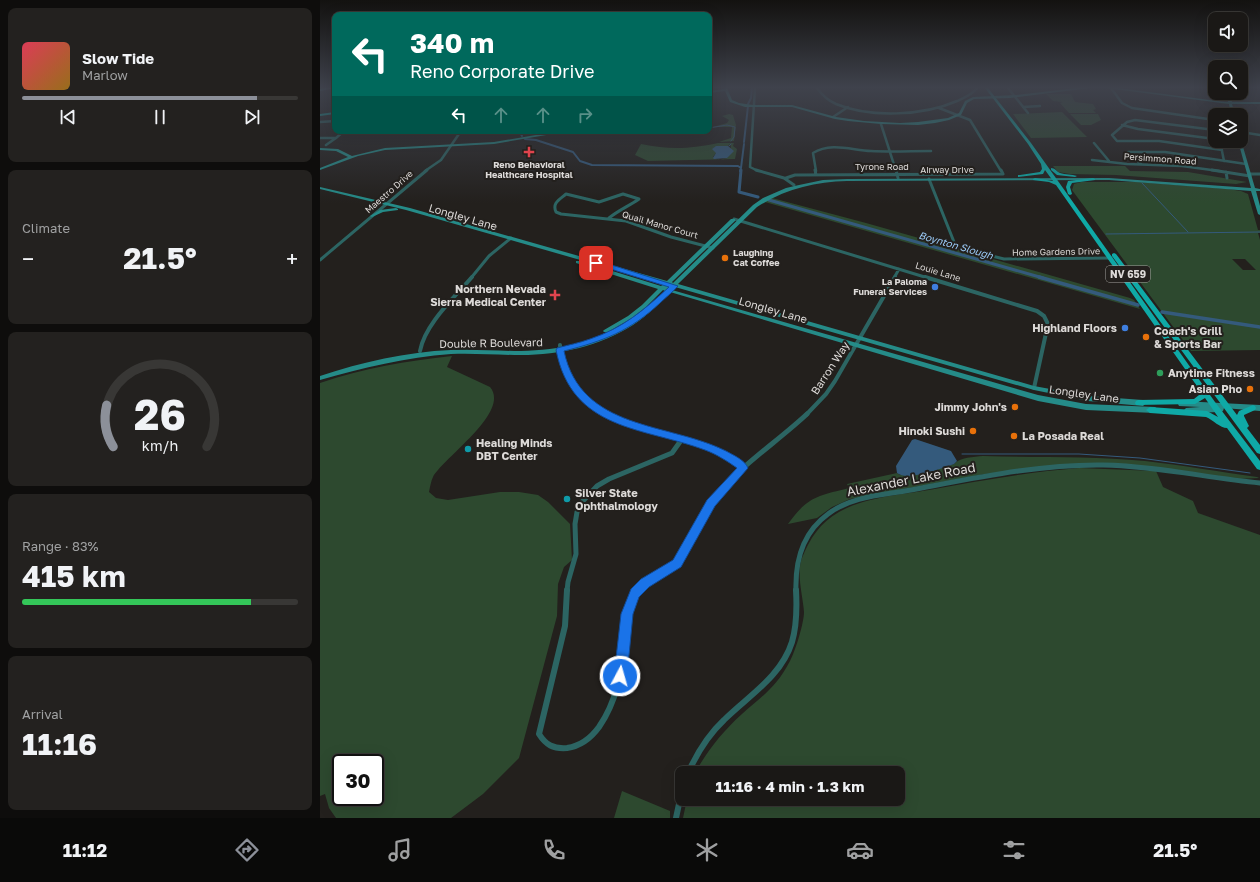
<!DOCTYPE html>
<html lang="en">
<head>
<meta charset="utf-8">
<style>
	:root { --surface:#1a1816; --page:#23211f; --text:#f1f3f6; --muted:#9fa0a1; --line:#383735; --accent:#8c9099 }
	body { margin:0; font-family:"Golos Text",sans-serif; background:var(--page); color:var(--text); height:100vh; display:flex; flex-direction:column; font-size:15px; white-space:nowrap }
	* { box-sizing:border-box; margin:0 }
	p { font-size:13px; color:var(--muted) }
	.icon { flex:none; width:22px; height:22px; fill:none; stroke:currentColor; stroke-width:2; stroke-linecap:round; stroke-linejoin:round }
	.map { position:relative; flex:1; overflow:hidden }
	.sheet { display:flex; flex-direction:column; gap:8px; padding:8px; background:#0e0d0c; width:320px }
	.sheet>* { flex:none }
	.guide { position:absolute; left:12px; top:12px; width:380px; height:122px; border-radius:8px; box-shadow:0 4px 16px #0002,0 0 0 1px var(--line); background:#00695c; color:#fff; overflow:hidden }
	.fabs { position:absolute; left:888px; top:12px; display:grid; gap:8px }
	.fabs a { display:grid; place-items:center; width:40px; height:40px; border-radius:8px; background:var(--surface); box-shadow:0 4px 16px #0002,0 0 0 1px var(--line); font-size:20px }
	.speed { position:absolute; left:12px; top:754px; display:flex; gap:8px; font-size:20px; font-weight:700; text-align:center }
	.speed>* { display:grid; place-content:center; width:52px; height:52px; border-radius:50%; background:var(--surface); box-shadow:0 4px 16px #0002,0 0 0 1px var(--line); line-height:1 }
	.speed .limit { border:2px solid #111; border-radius:6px; background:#fff; color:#111 }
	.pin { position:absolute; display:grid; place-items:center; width:34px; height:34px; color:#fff; margin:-17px; border-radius:8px; box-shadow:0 2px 6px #0006 }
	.me { position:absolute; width:44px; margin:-22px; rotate:6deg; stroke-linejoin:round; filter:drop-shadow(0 0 3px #0008) }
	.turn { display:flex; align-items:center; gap:14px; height:84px; padding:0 12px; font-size:18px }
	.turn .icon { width:52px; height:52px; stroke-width:2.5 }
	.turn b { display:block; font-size:28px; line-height:34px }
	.lanes { display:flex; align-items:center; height:38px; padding:0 12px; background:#0003; justify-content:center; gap:20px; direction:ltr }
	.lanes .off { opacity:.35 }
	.big { font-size:30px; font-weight:700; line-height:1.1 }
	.sheet .card { flex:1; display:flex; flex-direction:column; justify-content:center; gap:6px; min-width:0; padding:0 14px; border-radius:8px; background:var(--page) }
	.sheet .dial { align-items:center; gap:0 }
	.dial svg { height:104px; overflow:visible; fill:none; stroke:var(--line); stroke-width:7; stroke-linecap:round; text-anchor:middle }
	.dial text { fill:var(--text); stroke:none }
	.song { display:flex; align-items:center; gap:12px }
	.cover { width:48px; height:48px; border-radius:6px; background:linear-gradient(135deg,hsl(350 70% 55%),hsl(40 70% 35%)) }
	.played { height:4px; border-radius:2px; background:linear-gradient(90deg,var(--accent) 85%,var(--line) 85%) }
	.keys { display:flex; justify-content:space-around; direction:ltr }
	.heat { display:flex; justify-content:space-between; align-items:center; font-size:22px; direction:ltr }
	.charge { height:6px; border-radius:3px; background:linear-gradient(90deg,#34c759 83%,var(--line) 0) }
	.trip { position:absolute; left:355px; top:766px; width:230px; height:40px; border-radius:8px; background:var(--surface); box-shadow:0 4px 16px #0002,0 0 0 1px var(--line); font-weight:700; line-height:40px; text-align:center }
	.dock { display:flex; height:64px; justify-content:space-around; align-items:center; background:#0a0a09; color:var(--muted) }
	.dock .icon { width:28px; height:28px }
	.dock .on { color:var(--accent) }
	.dock b { font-size:18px; color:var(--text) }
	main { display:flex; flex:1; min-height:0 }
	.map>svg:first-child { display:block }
</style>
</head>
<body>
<main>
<section class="sheet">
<div class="card">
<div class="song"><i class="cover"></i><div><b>Slow Tide</b><p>Marlow</p></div></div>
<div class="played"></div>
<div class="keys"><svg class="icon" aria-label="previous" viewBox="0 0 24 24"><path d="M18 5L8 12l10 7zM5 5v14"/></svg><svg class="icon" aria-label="pause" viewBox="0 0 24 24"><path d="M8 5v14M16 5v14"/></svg><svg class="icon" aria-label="next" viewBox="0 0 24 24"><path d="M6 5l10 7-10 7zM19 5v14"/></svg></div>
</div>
<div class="card"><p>Climate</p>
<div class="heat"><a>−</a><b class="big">21.5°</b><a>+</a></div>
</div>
<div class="card dial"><svg viewBox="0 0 100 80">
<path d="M14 69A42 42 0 1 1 86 69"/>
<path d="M14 69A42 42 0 0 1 9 37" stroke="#8c9099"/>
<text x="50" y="56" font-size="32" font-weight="700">26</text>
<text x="50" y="72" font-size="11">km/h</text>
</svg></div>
<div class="card"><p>Range · 83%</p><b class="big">415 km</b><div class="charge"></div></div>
<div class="card"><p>Arrival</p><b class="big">11:16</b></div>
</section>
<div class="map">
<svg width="940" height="818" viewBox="0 0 940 818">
	<rect width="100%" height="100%" fill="#23201d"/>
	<!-- green -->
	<path fill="#2d492f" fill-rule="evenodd" d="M726,94H732L739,102L732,94H751L755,102L773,104L776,109L773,110L776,113H749L740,103L743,102L733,101Z
		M742,112L767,137L711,138L693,114Z
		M409,114L413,115L416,125L414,141L399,142L411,138L412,127H393L407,123L409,120L402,116Z
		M750,114H778L781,120L771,125H761Z
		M398,143H414L413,146L417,149L415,159L328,161L315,155L321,144C350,150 369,149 398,143ZM410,144L411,147L407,158L398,160L393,157L396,153V146H408Z
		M733,166H805L810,171L868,172L927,182L916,184L796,175L750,174L738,172Z
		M761,182H817L908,189L921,191L928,194L938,230H940V233H938L940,240V350L871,351L752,190L754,184ZM912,259H925L936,270H923Z
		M452,198L546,223L810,298L814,300L820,309L445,202Z
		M132,356L127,367L170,387C191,412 124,457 113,477C111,481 110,487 109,492L116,498L128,500L180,492H199L218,495L228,502L250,524L252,560L244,567L238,584L237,616L199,758L163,794L131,818H16L9,808L5,794L0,796V383C43,368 87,361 132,356ZM21,763H55V797H21Z
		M663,456C717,458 771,456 825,461C862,465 900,472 937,477L939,478L917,479L804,464L665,474L530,499L512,507L497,518L468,524C488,496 498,496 529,488L527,484L577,473L580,475L634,464C640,457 654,457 663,456Z
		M759,468L836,471L843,487L873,501L878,513L940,535V818H363L367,799H578V773H375C387,751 403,731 422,714C443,695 456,688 470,661C475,652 484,623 484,612C483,596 476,574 482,558C490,538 500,523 519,512C545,497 580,495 609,490C659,481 708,472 759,468Z
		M302,791L350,811V818H294Z"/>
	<!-- water -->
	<path fill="#345a7c" d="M396,146H408L414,151L407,158L394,159L393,158L396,153L392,149Z
		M595,439L631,451L637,461L634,464C621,468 588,482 577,473L576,466L592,440Z"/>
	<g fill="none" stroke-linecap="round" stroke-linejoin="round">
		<!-- stream -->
		<path stroke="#345a7c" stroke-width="1" d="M389,128L407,125L415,127L414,137L411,141
			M409,146L411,144
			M822,183L868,232
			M786,234L940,232
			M642,454H759L820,458L930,473"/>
		<!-- canal-far2 -->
		<path stroke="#345a7c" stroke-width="2" d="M428,104L431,98L432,88
			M199,131L202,136
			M205,139L216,140L253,152L260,161L272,165L418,166L421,168L420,171
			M424,142L428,106
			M421,168L424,144"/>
		<!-- canal-far1 -->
		<path stroke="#345a7c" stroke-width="3" d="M421,170L419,192L438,197
			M449,200L723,278"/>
		<!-- canal -->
		<path stroke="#345a7c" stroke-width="3.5" d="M719,277L818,305
			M842,312L940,327"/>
		<!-- street-far4 -->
		<path stroke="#2c6563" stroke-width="2.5" d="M435,88L430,167L438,171
			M497,88C502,95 507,100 516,104C550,118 603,116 637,101C644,98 652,95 657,88
			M688,88L708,113
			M791,88L802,103L812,108L895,120
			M703,107L720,106
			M619,108L650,120L681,171
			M513,117L528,107
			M0,122L15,121
			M561,124L576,171
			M802,125L818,129L895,139
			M895,130L815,120L807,122L792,135L797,141H839L902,150
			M921,132L940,135
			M0,138H16L24,131
			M900,141L904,161
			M774,143L789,161
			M6,145L16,138
			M772,160L807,164L862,166L899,171
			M821,164L808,152H845L926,164
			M105,171L121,160L141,131
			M496,171L493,153C511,142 531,150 551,151C571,152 591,151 611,151"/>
		<!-- street-far3 -->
		<path stroke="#2c6563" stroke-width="3" d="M436,170L464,178L474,185
			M495,170L496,175
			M576,170L578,178
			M681,170L683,174
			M892,170L930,176
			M906,172L907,178
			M929,174H940
			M466,178L475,175L683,174
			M609,179L636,247L684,259L791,258
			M289,218C299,210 309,206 319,199L303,194L279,202L246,194C239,200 232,203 236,212L241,214L306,221L351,237L393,248
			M414,219L608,278
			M0,260L107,170
			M151,278L169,256L191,238
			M574,278L579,269"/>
		<!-- street-far2 -->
		<path stroke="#2c6563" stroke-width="4" d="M605,277L717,311L724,316L728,324L714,388
			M240,345C241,378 261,399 288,415
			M100,351C105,324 134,298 152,277
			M486,415L506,394L515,381L575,277"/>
		<!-- street-far1 -->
		<path stroke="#2c6563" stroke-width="5" d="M286,414C315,432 351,433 383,445C397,451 410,458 423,467
			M247,591L248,582L256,554L255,524L257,512L262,502L277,486L289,479L352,453L362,439
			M316,591C328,580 345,576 357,564C372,549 378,519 393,500C419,466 456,443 487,414
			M476,591C475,561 482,533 508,514C531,496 564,495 591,490C655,478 719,464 783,465C836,466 888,478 940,483"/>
		<!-- street -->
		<path stroke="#2c6563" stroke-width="6" d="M247,590L245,626L219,734C226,745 233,749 247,748C261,746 271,738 279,727C297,701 301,673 304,643C306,625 306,605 317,590
			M368,773C377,753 388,735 404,720C428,696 461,677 472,642C477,625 477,608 476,590
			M356,818L362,790"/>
		<!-- secondary -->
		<path fill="#258b88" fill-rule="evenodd" d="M404,88H407L412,100L419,103L433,105H472L516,117L544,121L580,123L598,122L628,118L639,113L645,101L653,97L695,95L757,88H770L690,98L654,99L647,103L641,115L629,120L615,123L598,125L561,124L528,121L515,119L472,107H425L410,102L405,91L389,93V91L404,89Z
			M786,88H798L905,102H908L906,93H910L912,102H940V104H912L915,115H911L909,104Z
			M239,131H250L174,144L65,150L38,156L0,170V168L28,157L16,151L0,150V148L18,149L32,156L65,148L174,142Z
			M921,140L935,188L940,189V191H936L940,206V215L938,214L931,191L789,180L527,181C494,182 465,189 437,207L358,284L714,386L768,396L823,400L826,403L823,406L768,401L714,390L355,287L352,290L718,395L766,404L835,407L839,410L835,413L766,410L718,401L350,292C338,304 327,316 313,325C280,346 240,355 201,355C177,355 154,353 131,354C86,357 43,368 0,380V376C42,362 86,352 131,350C154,349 177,351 201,351C239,350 279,343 310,321C323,312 334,301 345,291L343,290L326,307L312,318L288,332H284L283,331L284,330L308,316L322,305L338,289L256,263V261H260L341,286L344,284L86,210L0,189V187L90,208L347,281L411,219H415V221L352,282L353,283L433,205L443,198L466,188L479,185L503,180L527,179L789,178L931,188L918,141H921Z
			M76,208L78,209V210L63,212L52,217L50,216L60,210Z
			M861,401L940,405V411L904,408L903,411L901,412L868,413L864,410L866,408L880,407L859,406L858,404L859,402Z"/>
		<!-- primary -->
		<path fill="#0fa9a6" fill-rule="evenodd" d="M665,88H668L711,143L895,402L940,461V470L937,469L907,428C900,428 893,420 886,417L830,413L826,410L830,407L887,411L898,417L885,398L875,404L816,405L815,403L816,401L818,400L874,399L879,395V389L736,185L729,182L713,180V179L715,178L733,181L725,170L723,174L698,177V175H700L720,172L722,169L721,164L708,144Z
			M15,112V114L0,116V114Z
			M731,168C735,168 736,171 740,173C745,175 752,174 757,176L755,177L737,175L731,170Z
			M773,178L775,179V180L752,183L750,187L752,194L750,195L748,194L746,187L748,181Z
			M794,253L796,254L917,415L919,411L933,405L935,406L936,408L935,410L924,415V416L929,426L927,428L940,445V454L937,453L792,256V254Z"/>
		<!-- highway -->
		<path fill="#47bfbc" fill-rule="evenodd" d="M3,88H15L0,91V89Z"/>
	</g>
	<!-- sky -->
	<linearGradient id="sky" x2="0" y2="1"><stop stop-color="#131210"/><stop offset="0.43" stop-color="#3f424c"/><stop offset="1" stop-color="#3f424c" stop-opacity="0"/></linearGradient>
	<rect width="940" height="203" fill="url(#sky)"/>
	<!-- route -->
	<path fill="#1a73e8" stroke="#114b97" d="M274,261H279L358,286C353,292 346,297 340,303C310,331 284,341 244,351C261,431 348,422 406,451C413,455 425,460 428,468L395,506L361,567L329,587L319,597L313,614L307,676L305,681L300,683L295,681L294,676L301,614L311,589L321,579L353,560L387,500L417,468C407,461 396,454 385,450C323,427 252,431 236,350L237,348C248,345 259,343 270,339C303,328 324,310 349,287L274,264Z"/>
	<!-- markers -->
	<g fill="#e0444e" stroke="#23201d" stroke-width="1.5">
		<path d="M207 146h4v4h4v4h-4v4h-4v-4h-4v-4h4z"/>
		<path d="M233 289h4v4h4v4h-4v4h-4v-4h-4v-4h4z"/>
	</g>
	<g fill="#e8710a" stroke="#23201d" stroke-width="1.5">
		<circle cx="405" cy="258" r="4"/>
		<circle cx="826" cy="337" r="4"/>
		<circle cx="930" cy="389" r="4"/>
		<circle cx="695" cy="407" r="4"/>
		<circle cx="653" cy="431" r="4"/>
		<circle cx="694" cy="436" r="4"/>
	</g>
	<g fill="#3f7fe0" stroke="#23201d" stroke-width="1.5">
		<circle cx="615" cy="287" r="4"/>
		<circle cx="805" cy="328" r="4"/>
	</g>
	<circle fill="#2e9e5b" stroke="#23201d" stroke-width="1.5" cx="840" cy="373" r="4"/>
	<g fill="#0f9aa8" stroke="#23201d" stroke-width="1.5">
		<circle cx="148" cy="449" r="4"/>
		<circle cx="247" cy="499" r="4"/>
	</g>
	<g text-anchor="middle" stroke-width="4" stroke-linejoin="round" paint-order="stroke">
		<!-- far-street labels -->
		<g font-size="9" fill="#dddad8" stroke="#23201d">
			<text transform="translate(840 159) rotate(4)" y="3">Persimmon Road</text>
			<text x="562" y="170">Tyrone Road</text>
			<text x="627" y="173">Airway Drive</text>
			<text transform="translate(69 192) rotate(-41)" y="3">Maestro Drive</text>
			<text transform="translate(340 225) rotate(16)" y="3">Quail Manor Court</text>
			<text transform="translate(736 252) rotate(-1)" y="3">Home Gardens Drive</text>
			<text transform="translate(618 272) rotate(17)" y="3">Louie Lane</text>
		</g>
		<!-- far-poi labels -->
		<g font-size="9" font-weight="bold" fill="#dddad8" stroke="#23201d">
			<text x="209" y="168">Reno Behavioral<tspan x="209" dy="10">Healthcare Hospital</tspan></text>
			<text x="413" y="256" text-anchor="start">Laughing<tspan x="413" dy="10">Cat Coffee</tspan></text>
			<text x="607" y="285" text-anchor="end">La Paloma<tspan x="607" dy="10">Funeral Services</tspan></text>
		</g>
		<!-- far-water labels -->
		<g font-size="10" font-style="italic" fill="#9bcbf8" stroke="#23201d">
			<text transform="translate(636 245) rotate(16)" y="4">Boynton Slough</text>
		</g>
		<!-- shield labels -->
		<rect fill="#23201d" stroke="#a5a2a0" stroke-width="1" x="786" y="266" width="44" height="16" rx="3"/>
		<g font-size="10" font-weight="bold" fill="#dddad8">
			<text x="808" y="278">NV 659</text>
		</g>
		<!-- street labels -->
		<g font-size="11" fill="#dddad8" stroke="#23201d">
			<text transform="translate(143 217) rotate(16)" y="4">Longley Lane</text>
			<text transform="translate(453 310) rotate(16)" y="4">Longley Lane</text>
			<text transform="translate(171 343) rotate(-1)" y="4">Double R Boulevard</text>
			<text transform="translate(510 368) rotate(-57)" y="4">Barron Way</text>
			<text transform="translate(764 394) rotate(8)" y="4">Longley Lane</text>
		</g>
		<!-- poi labels -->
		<g font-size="11" font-weight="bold" fill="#dddad8" stroke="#23201d" text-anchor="end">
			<text x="226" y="293">Northern Nevada<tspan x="226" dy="13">Sierra Medical Center</tspan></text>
			<text x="797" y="332">Highland Floors</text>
			<text x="834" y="335" text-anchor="start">Coach's Grill<tspan x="834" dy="13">&amp; Sports Bar</tspan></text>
			<text x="848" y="377" text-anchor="start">Anytime Fitness</text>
			<text x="922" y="393">Asian Pho</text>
			<text x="687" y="411">Jimmy John's</text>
			<text x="645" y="435">Hinoki Sushi</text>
			<text x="702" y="440" text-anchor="start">La Posada Real</text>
			<text x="156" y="447" text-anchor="start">Healing Minds<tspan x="156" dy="13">DBT Center</tspan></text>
			<text x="255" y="497" text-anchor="start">Silver State<tspan x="255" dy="13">Ophthalmology</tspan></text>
		</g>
		<!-- near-street labels -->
		<g font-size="13" fill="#dddad8" stroke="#23201d">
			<text transform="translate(591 479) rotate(-11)" y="5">Alexander Lake Road</text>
		</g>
	</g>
</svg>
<div class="fabs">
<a><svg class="icon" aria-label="sound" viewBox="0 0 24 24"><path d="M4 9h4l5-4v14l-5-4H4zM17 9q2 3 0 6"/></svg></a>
<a><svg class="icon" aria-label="search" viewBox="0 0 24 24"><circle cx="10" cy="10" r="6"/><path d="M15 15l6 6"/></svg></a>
<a><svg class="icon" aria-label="layers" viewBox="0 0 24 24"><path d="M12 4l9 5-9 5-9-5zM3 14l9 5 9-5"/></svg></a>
</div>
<div class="speed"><div class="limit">30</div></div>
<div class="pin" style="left:276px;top:263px;background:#d93025"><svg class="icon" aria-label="arrive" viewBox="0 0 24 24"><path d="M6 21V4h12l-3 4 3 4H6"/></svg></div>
<svg class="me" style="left:300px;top:676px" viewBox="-20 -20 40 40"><circle r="17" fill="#1a73e8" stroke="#fff" stroke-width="3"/><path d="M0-11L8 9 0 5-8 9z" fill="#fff"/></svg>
<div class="trip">11:16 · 4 min · 1.3 km</div>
<div class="guide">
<div class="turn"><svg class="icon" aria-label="left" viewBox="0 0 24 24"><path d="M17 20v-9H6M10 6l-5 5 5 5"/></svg><div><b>340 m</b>Reno Corporate Drive</div></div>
<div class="lanes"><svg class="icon" aria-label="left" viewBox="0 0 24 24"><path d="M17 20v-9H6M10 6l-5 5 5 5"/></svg><svg class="icon off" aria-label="ahead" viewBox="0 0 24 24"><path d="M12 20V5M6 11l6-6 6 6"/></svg><svg class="icon off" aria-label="ahead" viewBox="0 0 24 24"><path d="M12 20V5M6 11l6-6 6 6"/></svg><svg class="icon off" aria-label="right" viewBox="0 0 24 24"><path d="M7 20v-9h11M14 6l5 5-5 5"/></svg></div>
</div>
</div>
</main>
<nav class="dock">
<b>11:12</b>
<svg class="icon on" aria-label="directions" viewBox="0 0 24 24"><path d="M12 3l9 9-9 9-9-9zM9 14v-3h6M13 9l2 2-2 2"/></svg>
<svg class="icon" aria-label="music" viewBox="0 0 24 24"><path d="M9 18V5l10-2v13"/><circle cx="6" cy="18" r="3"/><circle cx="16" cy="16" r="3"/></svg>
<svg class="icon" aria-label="phone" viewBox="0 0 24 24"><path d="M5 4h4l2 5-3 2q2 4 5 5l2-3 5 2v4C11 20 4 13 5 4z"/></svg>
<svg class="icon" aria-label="climate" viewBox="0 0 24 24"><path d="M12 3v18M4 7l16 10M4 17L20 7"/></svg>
<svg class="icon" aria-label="car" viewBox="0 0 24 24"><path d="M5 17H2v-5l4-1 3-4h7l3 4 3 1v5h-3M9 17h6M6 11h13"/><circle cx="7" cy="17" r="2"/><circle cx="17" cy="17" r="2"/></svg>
<svg class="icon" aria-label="filters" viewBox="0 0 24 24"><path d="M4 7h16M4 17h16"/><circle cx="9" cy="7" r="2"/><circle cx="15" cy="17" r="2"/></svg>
<b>21.5°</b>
</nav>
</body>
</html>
